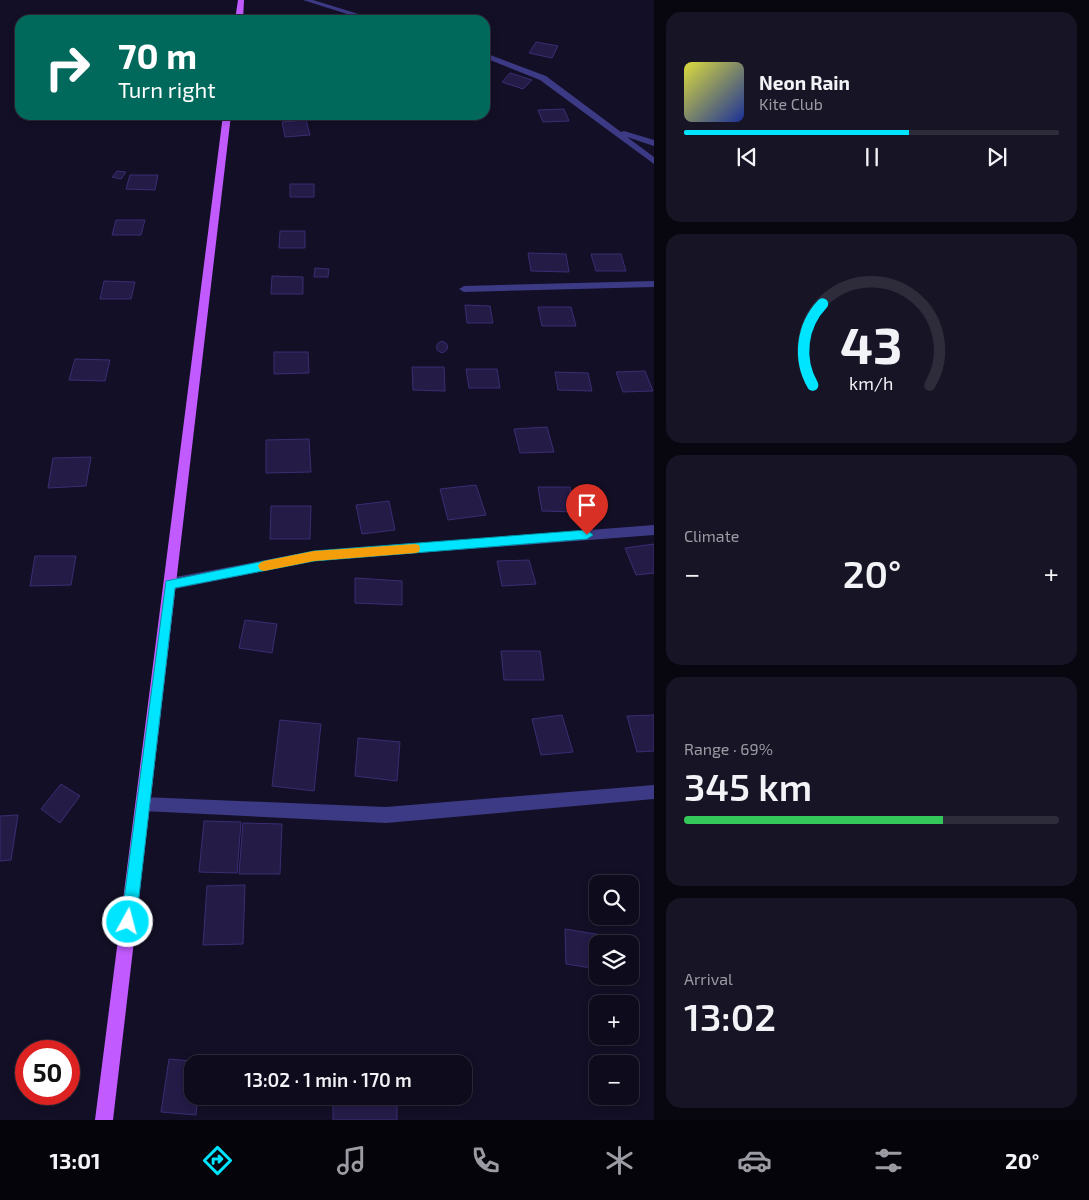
<!DOCTYPE html>
<html lang="en">
<head>
<meta charset="utf-8">
<style>
	:root { --surface:#0e0b1c; --page:#171425; --text:#f1f3f6; --muted:#9b9ba3; --line:#2e2b3b; --accent:#00e5ff }
	body { margin:0; font-family:"Exo 2",sans-serif; background:var(--page); color:var(--text); height:100vh; display:flex; flex-direction:column; font-size:19px; white-space:nowrap }
	* { box-sizing:border-box; margin:0 }
	p { font-size:16px; color:var(--muted) }
	.icon { flex:none; width:28px; height:28px; fill:none; stroke:currentColor; stroke-width:2; stroke-linecap:round; stroke-linejoin:round }
	.map { position:relative; flex:1; overflow:hidden }
	.details { display:flex; flex-direction:column; gap:12px; padding:12px; background:#08060f; width:435px }
	.details>* { flex:none }
	.hud { position:absolute; left:15px; top:15px; width:475px; height:105px; border-radius:15px; box-shadow:0 2px 8px #0003,0 0 0 1px var(--line); background:#00695c; color:#fff; overflow:hidden }
	.controls { position:absolute; left:589px; top:875px; display:grid; gap:10px }
	.controls a { display:grid; place-items:center; width:50px; height:50px; border-radius:10px; background:var(--surface); box-shadow:0 2px 8px #0003,0 0 0 1px var(--line); font-size:25px }
	.speed { position:absolute; left:15px; top:1040px; display:flex; gap:10px; font-size:25px; font-weight:700; text-align:center }
	.speed>* { display:grid; place-content:center; width:65px; height:65px; border-radius:50%; background:var(--surface); box-shadow:0 2px 8px #0003,0 0 0 1px var(--line); line-height:1 }
	.speed .limit { border:8px solid #d22; background:#fff; color:#111 }
	.pin { position:absolute; display:grid; place-items:center; width:42px; height:42px; color:#fff; margin:-51px -21px; border-radius:50% 50% 50% 0; rotate:-45deg; box-shadow:0 0 5px #0007 }
	.pin .icon { rotate:45deg }
	.me { position:absolute; width:55px; margin:-28px; rotate:7deg; stroke-linejoin:round; filter:drop-shadow(0 0 4px #0008) }
	.turn { display:flex; align-items:center; gap:18px; height:105px; padding:0 20px; font-size:22px }
	.turn .icon { width:65px; height:65px; stroke-width:2.5 }
	.turn b { display:block; font-size:35px; line-height:42px }
	.big { font-size:38px; font-weight:600; line-height:1.1 }
	.details .widget { flex:1; display:flex; flex-direction:column; justify-content:center; gap:8px; min-width:0; padding:0 18px; border-radius:15px; background:var(--page) }
	.details .dial { align-items:center; gap:0 }
	.dial svg { height:130px; overflow:visible; fill:none; stroke:var(--line); stroke-width:7; stroke-linecap:round; text-anchor:middle }
	.dial text { fill:var(--text); stroke:none }
	.song { display:flex; align-items:center; gap:15px }
	.cover { width:60px; height:60px; border-radius:8px; background:linear-gradient(135deg,hsl(60 70% 55%),hsl(230 70% 35%)) }
	.played { height:5px; border-radius:2px; background:linear-gradient(90deg,var(--accent) 60%,var(--line) 60%) }
	.keys { display:flex; justify-content:space-around; direction:ltr }
	.heat { display:flex; justify-content:space-between; align-items:center; font-size:28px; direction:ltr }
	.charge { height:8px; border-radius:4px; background:linear-gradient(90deg,#34c759 69%,var(--line) 0) }
	.trip { position:absolute; left:184px; top:1055px; width:288px; height:50px; border-radius:15px; background:var(--surface); box-shadow:0 2px 8px #0003,0 0 0 1px var(--line); font-weight:600; line-height:50px; text-align:center }
	.menu { display:flex; height:80px; justify-content:space-around; align-items:center; background:#06040b; color:var(--muted) }
	.menu .icon { width:35px; height:35px }
	.menu .current { color:var(--accent) }
	.menu b { font-size:22px; color:var(--text) }
	main { display:flex; flex:1; min-height:0 }
	.map>svg:first-child { display:block }
</style>
</head>
<body>
<main>
<div class="map">
<svg width="654" height="1120" viewBox="0 0 654 1120">
	<rect width="100%" height="100%" fill="#130f26"/>
	<!-- building -->
	<path fill="#241b47" stroke="#3b2d73" d="M445,15L463,20H440Z
		M536,42L558,46L552,58L529,53Z
		M510,73L532,80L523,89L502,82Z
		M564,109L569,121L543,122L538,110Z
		M306,120L310,135L285,137L282,122Z
		M117,171L126,172L121,179L112,177Z
		M130,175H158L155,190L126,189Z
		M290,184H314V197H290Z
		M116,220H145L141,235H112Z
		M280,231H305V248H279Z
		M528,253L566,254L569,272L531,271Z
		M591,254H621L626,271H596Z
		M315,268L329,269L328,277H314Z
		M272,276L303,277V294H271Z
		M104,281L135,282L131,299H100Z
		M465,305L490,306L493,323H467Z
		M538,307H571L576,326H542Z
		M436.5 347a5.5 5.5 0 1 1 11 0a5.5 5.5 0 1 1-11 0Z
		M274,352H308L309,373L274,374Z
		M75,359L110,360L105,381L69,380Z
		M412,367H444L445,391L413,390Z
		M466,369H497L500,388H469Z
		M645,371L653,391L623,392L616,372Z
		M555,372L588,373L592,391L558,390Z
		M547,427L554,452L520,453L514,429Z
		M309,439L311,472L266,473V440Z
		M91,457L86,486L48,488L53,458Z
		M476,485L486,515L448,520L440,489Z
		M538,487H570L575,512L542,511Z
		M389,501L395,530L362,534L356,505Z
		M271,506H311L310,539H270Z
		M654,544V573L636,575L625,548Z
		M35,556H76L71,585L30,586Z
		M529,560L536,584L502,586L497,561Z
		M355,578L402,581V605L355,603Z
		M245,620L277,624L272,653L239,648Z
		M501,651H540L544,680H504Z
		M562,715L573,752L541,755L532,719Z
		M654,715V751L637,752L627,716Z
		M280,720L321,724L314,791L272,786Z
		M358,738L400,742L397,781L355,776Z
		M61,784L80,796L60,823L41,809Z
		M18,815L11,860L0,861V816Z
		M204,821L241,822L237,873L199,872Z
		M243,823L282,824L280,874H239Z
		M245,885L243,944L203,945L207,886Z
		M565,929L608,936V944H598V969L566,964Z
		M169,1059L202,1062V1064H192V1096H198L196,1115L161,1112Z
		M333,1103L397,1105V1120H333Z"/>
	<g fill="none" stroke-linecap="round" stroke-linejoin="round">
		<!-- minor -->
		<path fill="#3d3a85" fill-rule="evenodd" d="M303,0H313L378,20H366Z
			M485,53L546,76L621,132L624,131L654,140V146L627,137L654,157V164L540,80L485,58Z
			M654,281V287L464,292L459,289L464,286Z
			M654,525V535L314,561L170,590L165,588L164,584L165,580L170,578L314,551Z
			M654,785V799L386,823L143,811L138,809L136,804L138,799L143,797L386,807Z"/>
		<!-- major -->
		<path fill="#c25bff" fill-rule="evenodd" d="M238,0H244L243,20H235Z
			M223,115H231L113,1120H95Z"/>
	</g>
	<!-- route -->
	<path fill="#00e5ff" stroke="#0095a6" d="M587,530L593,535L587,539L314,561L175,588L136,922L134,927L128,929L123,927L121,922L166,581L314,551Z"/>
	<!-- slow -->
	<path fill="#f59e0b" d="M415,544L419,545L420,548L419,552L415,553L314,561L264,571L260,570L258,566L260,563L264,561L314,551Z"/>
</svg>
<div class="controls">
<a><svg class="icon" aria-label="search" viewBox="0 0 24 24"><circle cx="10" cy="10" r="6"/><path d="M15 15l6 6"/></svg></a>
<a><svg class="icon" aria-label="layers" viewBox="0 0 24 24"><path d="M12 4l9 5-9 5-9-5zM3 14l9 5 9-5"/></svg></a>
<a>+</a>
<a>−</a>
</div>
<div class="speed"><div class="limit">50</div></div>
<div class="pin" style="left:587px;top:535px;background:#d93025"><svg class="icon" aria-label="arrive" viewBox="0 0 24 24"><path d="M6 21V4h12l-3 4 3 4H6"/></svg></div>
<svg class="me" style="left:128px;top:922px" viewBox="-20 -20 40 40"><circle r="17" fill="#00e5ff" stroke="#fff" stroke-width="3"/><path d="M0-11L8 9 0 5-8 9z" fill="#fff"/></svg>
<div class="trip">13:02 · 1 min · 170 m</div>
<div class="hud">
<div class="turn"><svg class="icon" aria-label="right" viewBox="0 0 24 24"><path d="M7 20v-9h11M14 6l5 5-5 5"/></svg><div><b>70 m</b>Turn right</div></div>
</div>
</div>
<section class="details">
<div class="widget">
<div class="song"><i class="cover"></i><div><b>Neon Rain</b><p>Kite Club</p></div></div>
<div class="played"></div>
<div class="keys"><svg class="icon" aria-label="previous" viewBox="0 0 24 24"><path d="M18 5L8 12l10 7zM5 5v14"/></svg><svg class="icon" aria-label="pause" viewBox="0 0 24 24"><path d="M8 5v14M16 5v14"/></svg><svg class="icon" aria-label="next" viewBox="0 0 24 24"><path d="M6 5l10 7-10 7zM19 5v14"/></svg></div>
</div>
<div class="widget dial"><svg viewBox="0 0 100 80">
<path d="M14 69A42 42 0 1 1 86 69"/>
<path d="M14 69A42 42 0 0 1 20 19" stroke="#00e5ff"/>
<text x="50" y="56" font-size="32" font-weight="700">43</text>
<text x="50" y="72" font-size="11">km/h</text>
</svg></div>
<div class="widget"><p>Climate</p>
<div class="heat"><a>−</a><b class="big">20°</b><a>+</a></div>
</div>
<div class="widget"><p>Range · 69%</p><b class="big">345 km</b><div class="charge"></div></div>
<div class="widget"><p>Arrival</p><b class="big">13:02</b></div>
</section>
</main>
<nav class="menu">
<b>13:01</b>
<svg class="icon current" aria-label="directions" viewBox="0 0 24 24"><path d="M12 3l9 9-9 9-9-9zM9 14v-3h6M13 9l2 2-2 2"/></svg>
<svg class="icon" aria-label="music" viewBox="0 0 24 24"><path d="M9 18V5l10-2v13"/><circle cx="6" cy="18" r="3"/><circle cx="16" cy="16" r="3"/></svg>
<svg class="icon" aria-label="phone" viewBox="0 0 24 24"><path d="M5 4h4l2 5-3 2q2 4 5 5l2-3 5 2v4C11 20 4 13 5 4z"/></svg>
<svg class="icon" aria-label="climate" viewBox="0 0 24 24"><path d="M12 3v18M4 7l16 10M4 17L20 7"/></svg>
<svg class="icon" aria-label="car" viewBox="0 0 24 24"><path d="M5 17H2v-5l4-1 3-4h7l3 4 3 1v5h-3M9 17h6M6 11h13"/><circle cx="7" cy="17" r="2"/><circle cx="17" cy="17" r="2"/></svg>
<svg class="icon" aria-label="filters" viewBox="0 0 24 24"><path d="M4 7h16M4 17h16"/><circle cx="9" cy="7" r="2"/><circle cx="15" cy="17" r="2"/></svg>
<b>20°</b>
</nav>
</body>
</html>
